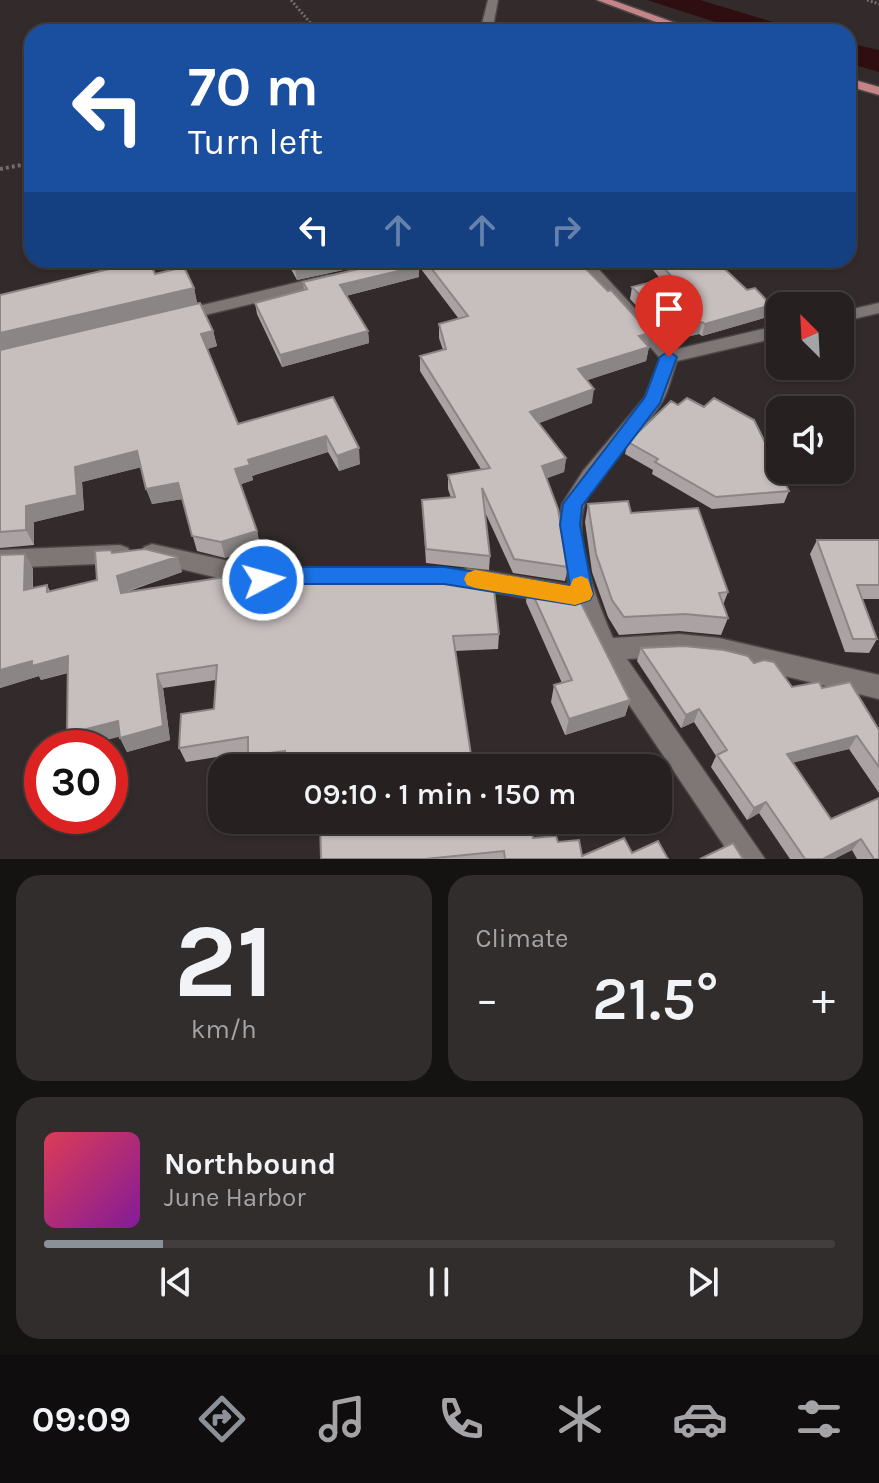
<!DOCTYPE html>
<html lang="en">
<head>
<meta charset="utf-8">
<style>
	:root { --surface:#262020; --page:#322d2d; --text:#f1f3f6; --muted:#a4a3a5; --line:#423e3e; --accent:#8c9099 }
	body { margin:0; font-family:Karla,sans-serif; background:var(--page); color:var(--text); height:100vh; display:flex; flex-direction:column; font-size:30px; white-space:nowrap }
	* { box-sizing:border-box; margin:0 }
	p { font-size:26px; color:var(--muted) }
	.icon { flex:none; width:44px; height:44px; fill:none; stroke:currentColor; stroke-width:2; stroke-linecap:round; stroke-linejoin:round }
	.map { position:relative; height:859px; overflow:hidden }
	.sheet { display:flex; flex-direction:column; gap:16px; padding:16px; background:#151212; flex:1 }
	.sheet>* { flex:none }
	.banner { position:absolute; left:24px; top:24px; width:832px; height:244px; border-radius:24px; box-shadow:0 2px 6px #0004,0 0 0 2px var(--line); background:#1a4fa0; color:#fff; overflow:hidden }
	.needle { width:52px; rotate:336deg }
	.controls { position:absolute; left:766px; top:292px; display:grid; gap:16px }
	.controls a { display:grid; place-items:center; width:88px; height:88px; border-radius:16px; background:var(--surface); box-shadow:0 2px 6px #0004,0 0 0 2px var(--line); font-size:40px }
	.speed { position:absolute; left:24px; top:730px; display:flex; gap:16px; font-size:40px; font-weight:700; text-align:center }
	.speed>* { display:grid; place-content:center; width:104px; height:104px; border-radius:50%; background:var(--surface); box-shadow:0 2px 6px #0004,0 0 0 2px var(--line); line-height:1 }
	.speed .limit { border:12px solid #d22; background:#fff; color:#111 }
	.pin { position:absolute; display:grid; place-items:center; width:68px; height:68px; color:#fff; margin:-82px -34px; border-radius:50% 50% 50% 0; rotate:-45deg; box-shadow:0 0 8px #0007 }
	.pin .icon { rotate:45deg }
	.me { position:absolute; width:88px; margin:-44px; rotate:84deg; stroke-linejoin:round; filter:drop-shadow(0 0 6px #0008) }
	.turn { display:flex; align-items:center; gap:28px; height:168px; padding:0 32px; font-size:36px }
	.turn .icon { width:104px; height:104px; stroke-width:2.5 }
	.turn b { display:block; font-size:56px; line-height:68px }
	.lanes { display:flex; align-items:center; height:76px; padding:0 32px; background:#0003; justify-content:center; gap:40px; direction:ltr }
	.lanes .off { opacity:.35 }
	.big { font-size:60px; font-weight:600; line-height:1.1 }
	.sheet .card { flex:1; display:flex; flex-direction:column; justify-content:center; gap:12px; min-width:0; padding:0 28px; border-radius:24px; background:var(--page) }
	.sheet .dial { align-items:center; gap:0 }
	.dial b { font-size:104px; line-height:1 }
	.song { display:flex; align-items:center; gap:24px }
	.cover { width:96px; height:96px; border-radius:12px; background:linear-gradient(135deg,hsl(350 70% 55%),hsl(290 70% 35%)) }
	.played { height:8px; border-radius:4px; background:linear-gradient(90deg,var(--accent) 15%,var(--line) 15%) }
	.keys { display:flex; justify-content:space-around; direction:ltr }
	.heat { display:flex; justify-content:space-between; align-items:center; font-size:44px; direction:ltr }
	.sheet .tiles { flex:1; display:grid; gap:16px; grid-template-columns:1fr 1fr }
	.card:last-child { grid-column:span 2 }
	.trip { position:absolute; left:208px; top:754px; width:464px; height:80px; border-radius:24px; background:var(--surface); box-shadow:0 2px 6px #0004,0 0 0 2px var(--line); font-weight:600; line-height:80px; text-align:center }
	.menu { display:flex; height:128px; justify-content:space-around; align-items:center; background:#0f0d0d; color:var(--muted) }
	.menu .icon { width:56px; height:56px }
	.menu .active { color:var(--accent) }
	.menu b { font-size:36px; color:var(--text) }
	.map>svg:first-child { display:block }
</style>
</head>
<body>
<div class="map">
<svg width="879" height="859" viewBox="0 0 879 859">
	<rect width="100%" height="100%" fill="#332b2b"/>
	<!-- water -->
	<path fill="#2f0e11" d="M647,0H700L806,32H746Z
		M848,43L879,50V72L848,63Z"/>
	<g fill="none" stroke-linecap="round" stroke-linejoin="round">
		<!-- minor casing -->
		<g stroke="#4d4647" stroke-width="3">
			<path id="minor" d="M488,0H498L492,32H480Z
				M573,260H590L673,350L780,325V337L677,361C672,374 669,390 662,402C643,434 594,472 584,506C573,541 599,606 613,638L679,634L719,638L879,675V699L719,660L679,656L627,659L765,859H733L597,657L575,606L468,588L460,585L456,578L460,571L468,568L569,585L559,525L562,504L583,471L645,397L660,358Z
				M328,275L334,276L336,280L334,284L176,322L167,317L170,313Z
				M879,303V313L840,322V312Z
				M152,544L269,570L277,573L281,580L277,587L269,590L152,562L144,559L141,553L144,547Z
				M120,545L128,548L131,554L128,560L120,563L0,568V550Z"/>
		</g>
		<!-- major casing -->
		<g stroke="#4d4647" stroke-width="3">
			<path id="major" d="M597,0H612L700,32H683Z
				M848,78L879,87V95L848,86Z"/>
		</g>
		<!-- path-far1 -->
		<path stroke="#746d6d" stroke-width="3" stroke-dasharray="2 2" stroke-linecap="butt" d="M291,0L318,32
			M867,0L879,4"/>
		<!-- path -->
		<path stroke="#746d6d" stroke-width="4" stroke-dasharray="3 3" stroke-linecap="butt" d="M0,169L32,163"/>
		<!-- minor -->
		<use href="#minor" fill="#7f7676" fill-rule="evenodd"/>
		<!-- major -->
		<use href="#major" fill="#c58488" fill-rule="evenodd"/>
	</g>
	<!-- wall -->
	<path fill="#aba3a3" d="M286,260H389L297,280Z
		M421,260H577L649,347L646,361L587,380L592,403L539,423L566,458L564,472L546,478L568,567L565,581L513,573L484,510L490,556L489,570L426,563L422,500L451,498L448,489V475L481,469L420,371V356L443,350L439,338V324L459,319L421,269Z
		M647,260H715L767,317L702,336L699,334L669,341L630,299L632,287L661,280L647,262Z
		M155,274L194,288L197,303L35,342L213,331L217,346L207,349L238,424L333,397L360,464L339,471L328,452L252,476L253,480L241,484L257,531L260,546L225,558L197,551L182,499L152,504L141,467L82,482L84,510L34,522V545L0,548V295Z
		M419,277L346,296L368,331L369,343L282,367L257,314L255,303L304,290L303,282Z
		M628,442L789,491L784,503L712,509L652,474L653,470L625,454Z
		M588,504L631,513L728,592L723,605L728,618L721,635L679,631L619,635L608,617L592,572L585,522Z
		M817,540H879V599H862L877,639L869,653L845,652L810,554Z
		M112,553L177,557L182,572L124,593L499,634L498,649L455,651L473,768H288L287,764L265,768H252L248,756V752L186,762L179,748L214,709L216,680L163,688L170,740L127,752L119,736L76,748L68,673L41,680L39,676L0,688V555L25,554L33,569V588L47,585L50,591L97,580Z
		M528,584L630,700L625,716L565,735L551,702L554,685L562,683L526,602Z
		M641,648L754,663L792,687L822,688L879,730V793L849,749L793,762L831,819L879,799V859H857L852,850L834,859H790L759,813L747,820L711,767L716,756L694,722L681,728L637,661Z
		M533,838L558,842L582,856L632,853L668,859H321Z"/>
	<!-- shaded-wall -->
	<path fill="#8b8585" d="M337,260H389L297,280L295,269Z
		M419,266V277L341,297L340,285Z
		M194,288L197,303L0,350V333Z
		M771,305L767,317L702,336L705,324Z
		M702,322L699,334L669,341L672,329Z
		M213,331L217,346L204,350L201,334Z
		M368,331L369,343L282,367L280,355Z
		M650,333L647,347L639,336Z
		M649,347L646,361L576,384L578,369Z
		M594,389L592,403L529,427L530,412Z
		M326,436L328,452L252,476L253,480L239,485L235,469L248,460Z
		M359,448L360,464L339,471L337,456Z
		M137,451L142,467L82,482L84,510L34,522V545L26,530V506L75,467Z
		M566,458L564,472L540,481L542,466Z
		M178,483L183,499L152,504L146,489Z
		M257,531L260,546L225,558L221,542Z
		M25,554L33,569L32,605L24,590Z
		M177,557L182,572L124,592L128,608L121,593L117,576Z
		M68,656L76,670L41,680L39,676L0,688V670L32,661Z
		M157,674L163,688L170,740L127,752L120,738Z
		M630,700L625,716L565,735L569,719Z
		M699,709L694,722L681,728L686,715Z
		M118,721L126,735L76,748L67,734Z
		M857,736L849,749L780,766L787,754Z
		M766,802L759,813L747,820L754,808Z
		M861,839L852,850L834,859H823Z"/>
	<!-- building -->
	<path fill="#c7bebe" stroke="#8b8585" stroke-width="2" d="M147,260H149L155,274L184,267L194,288L0,333V295Z
		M290,260H337L295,269Z
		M397,260H415L419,266L340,285L368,331L280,355L255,303L307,289L303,282Z
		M425,260H577L608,291L611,290L650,333L639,336L649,347L578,369L594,389L530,412L566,458L542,466L558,509L568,567L514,559L482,488L490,556L426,549L422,500L455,497L448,475L490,468L420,356L446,349L439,324L468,316Z
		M657,260H715L747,290L755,288L771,305L705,324L702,322L672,329L632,287L672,277Z
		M200,303L213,331L201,334L238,424L333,397L359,448L337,456L326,436L248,460L250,465L235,469L257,531L221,542L192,536L178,483L146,489L137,451L75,467L77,495L26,506V530L0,532V350Z
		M687,398L704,407L714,398L754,420L789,491L716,497L655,462L658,459L628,442L671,401L678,405Z
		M628,501L631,513L698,508L728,592L719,593L728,618L685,614L624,617L612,600L596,554L588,504Z
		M817,540H879V585H857L877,639H853Z
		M145,549L177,557L117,576L121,593L245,574L260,578L301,574H444L493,581L499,634L453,636L473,768H319V754L285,759V751L248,756V737L179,748L181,714L214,709L217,665L157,674L163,726L120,738L118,721L67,734L68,656L32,666V661L0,670V555L25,554L24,590L47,585V592L97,580L95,551L111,550L112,553Z
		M528,584L575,591L630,700L569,719L554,685L572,680Z
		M684,646L724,650L748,656L754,663L764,660L774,662L792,687L819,682L822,688L850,682L879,730V767L857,736L787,754L831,819L879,798V859H874L861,839L823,859H805L766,802L754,808L717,755L727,750L699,709L686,715L641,648Z
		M320,820H530L533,838L556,836L558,842L579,840L582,856L624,838L632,853L658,841L668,859H505L504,851L425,859H321Z
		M733,843L743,859H700Z"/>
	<!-- route -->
	<path fill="#1a73e8" stroke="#114b97" stroke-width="2" d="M669,351L677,357L660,403L582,506L580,525L593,594L590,600L575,605L444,584H296L263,589L256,586L253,580L256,574L296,567H444L570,586L560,525L563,504L645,397L660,357Z"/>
	<!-- slow -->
	<path fill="#f59e0b" d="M475,570L570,586L573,579L581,576L588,579L593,594L590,600L575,605L475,588L467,585L464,579L467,573Z"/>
</svg>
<div class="controls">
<a><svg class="needle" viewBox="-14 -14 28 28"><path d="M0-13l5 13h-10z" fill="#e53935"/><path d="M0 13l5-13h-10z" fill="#a4a3a5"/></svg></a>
<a><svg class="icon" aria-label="sound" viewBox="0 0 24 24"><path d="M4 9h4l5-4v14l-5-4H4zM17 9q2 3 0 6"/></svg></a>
</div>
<div class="speed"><div class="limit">30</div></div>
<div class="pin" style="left:669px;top:357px;background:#d93025"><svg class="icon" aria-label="arrive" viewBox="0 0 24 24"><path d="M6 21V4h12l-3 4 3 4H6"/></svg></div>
<svg class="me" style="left:263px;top:580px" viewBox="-20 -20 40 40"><circle r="17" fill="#1a73e8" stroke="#fff" stroke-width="3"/><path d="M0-11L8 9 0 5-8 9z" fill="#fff"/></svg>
<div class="trip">09:10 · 1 min · 150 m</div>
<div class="banner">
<div class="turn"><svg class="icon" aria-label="left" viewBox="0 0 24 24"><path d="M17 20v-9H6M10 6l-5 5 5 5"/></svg><div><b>70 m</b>Turn left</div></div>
<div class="lanes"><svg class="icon" aria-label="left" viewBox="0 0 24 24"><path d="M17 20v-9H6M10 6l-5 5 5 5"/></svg><svg class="icon off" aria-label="ahead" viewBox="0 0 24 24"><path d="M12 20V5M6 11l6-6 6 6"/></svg><svg class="icon off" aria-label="ahead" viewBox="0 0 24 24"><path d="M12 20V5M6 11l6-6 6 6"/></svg><svg class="icon off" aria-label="right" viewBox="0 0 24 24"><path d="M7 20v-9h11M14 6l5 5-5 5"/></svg></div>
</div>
</div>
<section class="sheet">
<div class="tiles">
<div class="card dial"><b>21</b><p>km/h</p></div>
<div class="card"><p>Climate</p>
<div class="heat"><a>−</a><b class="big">21.5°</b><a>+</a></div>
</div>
<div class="card">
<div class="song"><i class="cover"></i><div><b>Northbound</b><p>June Harbor</p></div></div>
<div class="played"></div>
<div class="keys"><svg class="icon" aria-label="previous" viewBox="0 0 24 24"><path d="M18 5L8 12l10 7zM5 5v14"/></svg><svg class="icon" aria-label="pause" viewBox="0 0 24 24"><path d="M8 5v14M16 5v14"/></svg><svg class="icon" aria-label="next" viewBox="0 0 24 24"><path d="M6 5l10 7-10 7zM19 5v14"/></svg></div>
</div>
</div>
</section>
<nav class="menu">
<b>09:09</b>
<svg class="icon active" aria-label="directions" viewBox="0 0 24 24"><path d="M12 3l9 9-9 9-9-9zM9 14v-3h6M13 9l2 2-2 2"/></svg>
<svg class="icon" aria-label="music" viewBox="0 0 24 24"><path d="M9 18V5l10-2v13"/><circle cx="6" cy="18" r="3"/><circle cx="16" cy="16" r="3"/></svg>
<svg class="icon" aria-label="phone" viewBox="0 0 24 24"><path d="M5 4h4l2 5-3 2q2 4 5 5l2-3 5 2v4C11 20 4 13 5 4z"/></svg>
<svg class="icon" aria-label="climate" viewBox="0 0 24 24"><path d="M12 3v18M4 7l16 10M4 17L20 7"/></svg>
<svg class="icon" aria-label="car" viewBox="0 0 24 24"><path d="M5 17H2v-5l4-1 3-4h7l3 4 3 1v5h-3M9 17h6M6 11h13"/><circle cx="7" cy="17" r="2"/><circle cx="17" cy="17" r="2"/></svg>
<svg class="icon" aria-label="filters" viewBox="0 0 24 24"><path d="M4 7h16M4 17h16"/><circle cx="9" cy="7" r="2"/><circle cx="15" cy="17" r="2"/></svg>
</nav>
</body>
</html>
